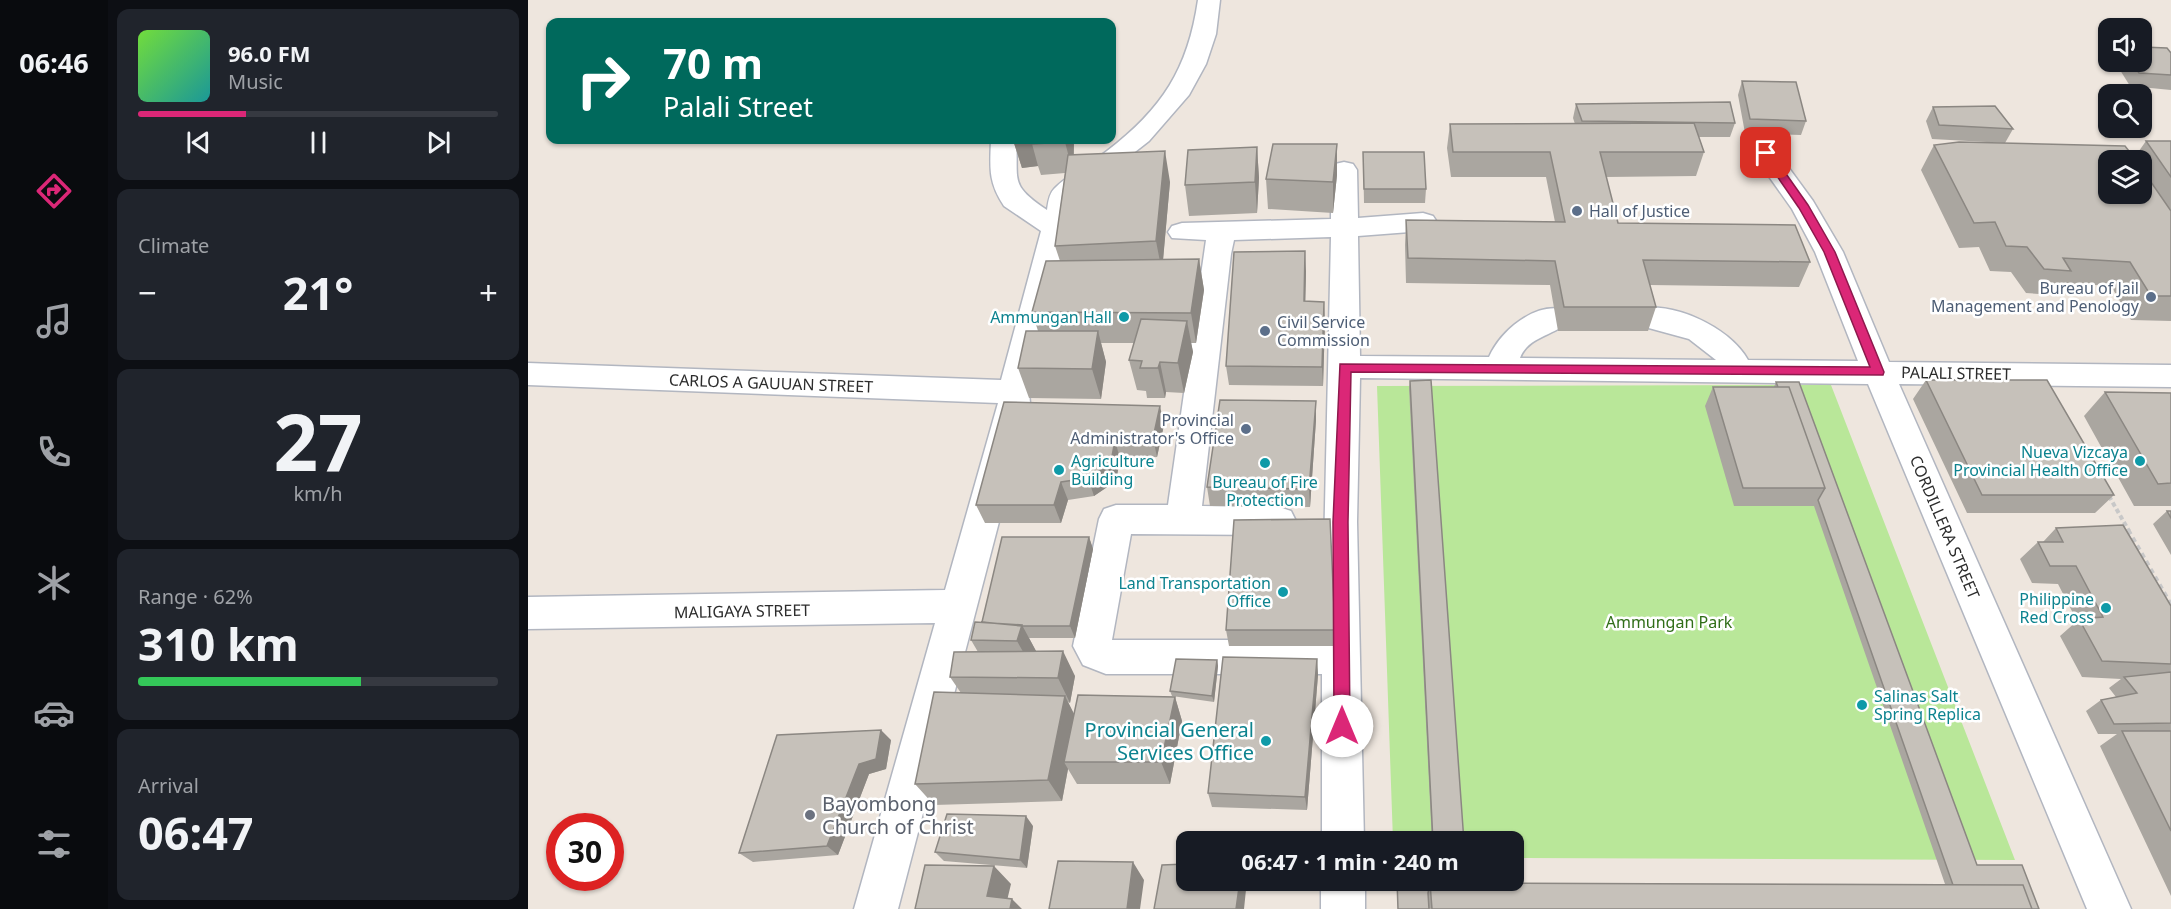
<!DOCTYPE html>
<html lang="en">
<head>
<meta charset="utf-8">
<style>
	:root { --surface:#171b24; --page:#20242c; --text:#f1f3f6; --muted:#9ea1a6; --line:#363941; --accent:#db2777 }
	body { margin:0; font-family:"Noto Sans",sans-serif; background:var(--page); color:var(--text); height:100vh; display:flex; flex-direction:column; font-size:22px; white-space:nowrap }
	* { box-sizing:border-box; margin:0 }
	p { font-size:20px; color:var(--muted) }
	.icon { flex:none; width:33px; height:33px; fill:none; stroke:currentColor; stroke-width:2; stroke-linecap:round; stroke-linejoin:round }
	.map { position:relative; flex:1; overflow:hidden }
	.sheet { display:flex; flex-direction:column; gap:9px; padding:9px; background:#0d0f14; width:420px }
	.sheet>* { flex:none }
	.banner { position:absolute; left:18px; top:18px; width:570px; height:126px; border-radius:12px; box-shadow:0 2px 4px #0004; background:#00695c; color:#fff; overflow:hidden }
	.buttons { position:absolute; left:1570px; top:18px; display:grid; gap:12px }
	.buttons a { display:grid; place-items:center; width:54px; height:54px; border-radius:12px; background:var(--surface); box-shadow:0 2px 4px #0004; font-size:30px }
	.speed { position:absolute; left:18px; top:813px; display:flex; gap:12px; font-size:30px; font-weight:700; text-align:center }
	.speed>* { display:grid; place-content:center; width:78px; height:78px; border-radius:50%; background:var(--surface); box-shadow:0 2px 4px #0004; line-height:1 }
	.speed .limit { border:9px solid #d22; background:#fff; color:#111 }
	.pin { position:absolute; display:grid; place-items:center; width:51px; height:51px; color:#fff; margin:-26px; border-radius:12px; box-shadow:0 3px 9px #0006 }
	.me { position:absolute; width:66px; margin:-33px; rotate:0deg; stroke-linejoin:round; filter:drop-shadow(0 0 4px #0008) }
	.turn { display:flex; align-items:center; gap:21px; height:126px; padding:0 18px; font-size:27px }
	.turn .icon { width:78px; height:78px; stroke-width:2.5 }
	.turn b { display:block; font-size:42px; line-height:51px }
	.big { font-size:45px; font-weight:700; line-height:1.1 }
	.sheet .tile { flex:1; display:flex; flex-direction:column; justify-content:center; gap:9px; min-width:0; padding:0 21px; border-radius:12px; background:var(--page) }
	.sheet .dial { align-items:center; gap:0 }
	.dial b { font-size:78px; line-height:1 }
	.song { display:flex; align-items:center; gap:18px }
	.cover { width:72px; height:72px; border-radius:9px; background:linear-gradient(135deg,hsl(100 70% 55%),hsl(180 70% 35%)) }
	.played { height:6px; border-radius:3px; background:linear-gradient(90deg,var(--accent) 30%,var(--line) 30%) }
	.keys { display:flex; justify-content:space-around; direction:ltr }
	.heat { display:flex; justify-content:space-between; align-items:center; font-size:33px; direction:ltr }
	.charge { height:9px; border-radius:4px; background:linear-gradient(90deg,#34c759 62%,var(--line) 0) }
	.trip { position:absolute; left:648px; top:831px; width:348px; height:60px; border-radius:12px; background:var(--surface); box-shadow:0 2px 4px #0004; font-weight:700; line-height:60px; text-align:center }
	main { display:flex; flex:1; min-height:0 }
	.tabs { display:flex; flex-direction:column; width:108px; justify-content:space-around; align-items:center; background:#090b0e; color:var(--muted) }
	.tabs .icon { width:42px; height:42px }
	.tabs .selected { color:var(--accent) }
	.tabs b { font-size:27px; color:var(--text) }
	.map>svg:first-child { display:block }
</style>
</head>
<body>
<main>
<nav class="tabs">
<b>06:46</b>
<svg class="icon selected" aria-label="directions" viewBox="0 0 24 24"><path d="M12 3l9 9-9 9-9-9zM9 14v-3h6M13 9l2 2-2 2"/></svg>
<svg class="icon" aria-label="music" viewBox="0 0 24 24"><path d="M9 18V5l10-2v13"/><circle cx="6" cy="18" r="3"/><circle cx="16" cy="16" r="3"/></svg>
<svg class="icon" aria-label="phone" viewBox="0 0 24 24"><path d="M5 4h4l2 5-3 2q2 4 5 5l2-3 5 2v4C11 20 4 13 5 4z"/></svg>
<svg class="icon" aria-label="climate" viewBox="0 0 24 24"><path d="M12 3v18M4 7l16 10M4 17L20 7"/></svg>
<svg class="icon" aria-label="car" viewBox="0 0 24 24"><path d="M5 17H2v-5l4-1 3-4h7l3 4 3 1v5h-3M9 17h6M6 11h13"/><circle cx="7" cy="17" r="2"/><circle cx="17" cy="17" r="2"/></svg>
<svg class="icon" aria-label="filters" viewBox="0 0 24 24"><path d="M4 7h16M4 17h16"/><circle cx="9" cy="7" r="2"/><circle cx="15" cy="17" r="2"/></svg>
</nav>
<section class="sheet">
<div class="tile">
<div class="song"><i class="cover"></i><div><b>96.0 FM</b><p>Music</p></div></div>
<div class="played"></div>
<div class="keys"><svg class="icon" aria-label="previous" viewBox="0 0 24 24"><path d="M18 5L8 12l10 7zM5 5v14"/></svg><svg class="icon" aria-label="pause" viewBox="0 0 24 24"><path d="M8 5v14M16 5v14"/></svg><svg class="icon" aria-label="next" viewBox="0 0 24 24"><path d="M6 5l10 7-10 7zM19 5v14"/></svg></div>
</div>
<div class="tile"><p>Climate</p>
<div class="heat"><a>−</a><b class="big">21°</b><a>+</a></div>
</div>
<div class="tile dial"><b>27</b><p>km/h</p></div>
<div class="tile"><p>Range · 62%</p><b class="big">310 km</b><div class="charge"></div></div>
<div class="tile"><p>Arrival</p><b class="big">06:47</b></div>
</section>
<div class="map">
<svg width="1643" height="909" viewBox="0 0 1643 909">
	<rect width="100%" height="100%" fill="#eee6de"/>
	<!-- green -->
	<path fill="#b9e799" d="M1303,385L1487,860L986,858V842L865,841L849,386Z"/>
	<g fill="none" stroke-linecap="round" stroke-linejoin="round">
		<!-- minor casing -->
		<g stroke="#b2b6c0" stroke-width="3">
			<path id="minor" d="M670,0H692L688,34L678,64L661,95L621,141L548,198L501,392L502,403L370,909H326L407,623L0,629V597L417,590L470,403L0,385V363L473,380L513,231L476,206C460,182 462,168 463,140H488C491,181 480,184 519,210C520,203 521,194 526,189C540,174 563,164 579,151C634,109 660,69 670,0Z
				M1238,146L1247,149L1285,201L1315,252L1361,362L1643,365V387L1371,384L1603,909H1559L1340,384L832,378L829,522L836,842H794V674H578L555,665L545,646L571,519L576,509L588,505H640L678,240L644,238L640,232L644,226L654,223L803,219V170L807,164L816,162L825,164L829,170L830,218L895,213L905,216L909,222L905,228L895,231L830,236L832,356L961,357C973,330 1008,301 1038,310L1043,317C1032,336 1001,334 992,358L1188,360L1161,339L1106,324L1101,317L1106,310C1142,299 1202,327 1220,360L1330,361L1287,252L1264,209L1225,154L1229,149ZM803,237L794,640H584L603,534L751,535L763,531L768,521L763,511L751,507L674,506L703,254L706,240Z
				M793,880H837V909H793Z"/>
		</g>
		<!-- path-far1 -->
		<path stroke="#c8c8c8" stroke-width="4" stroke-dasharray="4.5 3" stroke-linecap="butt" d="M1581,496L1601,531"/>
		<!-- path -->
		<path stroke="#c8c8c8" stroke-width="4.5" stroke-dasharray="5 4" stroke-linecap="butt" d="M1600,530L1643,605"/>
		<!-- minor -->
		<use href="#minor" fill="#fff" fill-rule="evenodd"/>
	</g>
	<!-- wall -->
	<path fill="#aaa6a0" fill-rule="evenodd" d="M1643,53V90L1602,86L1587,62H1614Z
		M1214,81L1278,121L1273,135L1217,133L1210,95Z
		M1048,104L1207,123L1202,137H1171L1176,152L1168,176L1078,177L1090,223L1282,262L1271,287L1122,285L1128,307L1120,331H1030L1022,285L878,283L877,245L878,220L1027,222L1018,177H923L919,148L922,124H1047L1045,118Z
		M1405,107L1485,129L1477,143L1404,139L1398,121Z
		M485,140H546V155L642,182L635,259H671L676,290L668,343H663L665,352L656,393L638,392L637,398H619L618,391L609,390L601,360L606,343H573L578,362L573,399L501,398L490,368L510,331L504,312L532,261L527,246L537,173L513,175L510,166L494,168Z
		M1618,141H1643V321L1603,320L1583,286L1534,283L1525,295L1498,293L1483,272L1462,271L1451,247L1431,248L1393,170L1406,145L1606,158ZM1581,160H1614V194Z
		M729,147L731,178L729,213L661,216L657,185Z
		M835,152L898,189L897,203H836Z
		M809,175L805,213L740,209L738,179Z
		M778,271L777,301L797,321L795,386L701,385L698,366Z
		M1398,380L1586,495L1567,513H1439L1385,399Z
		M882,381L936,842H904L881,388Z
		M1248,382H1271L1449,865L1511,909H870L869,880H939V883L1417,884L1286,506H1206L1177,406L1185,387H1246Z
		M1577,392L1643,393V506H1606L1556,416Z
		M476,402L636,425L629,457L592,459L588,481L566,496L540,500L533,523H457L448,505Z
		M788,420L782,507L682,506L679,487Z
		M1639,511H1643V555L1625,524Z
		M802,519L807,646H701L698,630Z
		M1528,528L1643,606V896L1572,746L1589,734H1570L1558,711L1573,700L1588,697L1581,688L1593,679L1554,677L1532,636L1549,621L1530,584L1504,583L1492,559L1510,542H1515Z
		M561,537L565,549L547,638H501L508,651L547,676L542,703L540,702L546,714L647,697L654,721L642,784H549L540,769L534,801L406,805L387,784L433,693L422,677L450,652L443,640L454,622Z
		M789,659L790,675L779,810L684,807L680,793Z
		M689,660L690,666L686,702L644,696L642,691Z
		M363,740L358,769L341,774L310,855L225,862L211,853Z
		M505,826L499,868L416,861L407,852Z"/>
	<!-- shaded-wall -->
	<path fill="#8b8782" d="M485,140H503L510,166L494,168Z
		M538,140H546L545,173L537,142Z
		M809,144V175L805,213V182Z
		M729,147L731,178L729,213L727,182Z
		M637,151L642,182L634,272L628,241Z
		M777,251L778,271L777,320L776,301Z
		M671,259L676,290L668,343L663,313Z
		M796,302L797,321L795,386L794,367Z
		M659,321L665,352L656,393L650,363Z
		M570,331L578,362L573,399L564,369Z
		M632,362L638,392L637,398L630,368Z
		M788,401V420L782,507L781,489Z
		M632,406L636,425L629,457L625,438Z
		M587,440L592,459L588,481L566,496L560,478Z
		M533,482L540,500L533,523L526,505Z
		M561,537L565,549L547,638L542,626Z
		M494,625L508,651L503,666L489,641Z
		M535,651L547,676L542,703L530,678Z
		M789,659L790,675L779,810L777,797Z
		M689,660L690,666L686,702L684,696Z
		M537,696L549,720L536,762L540,769L534,801L520,780Z
		M647,697L654,721L642,784L633,762Z
		M353,730L363,740L358,769L341,774L310,855L299,846L331,764Z
		M498,816L505,826L499,868L492,860Z
		M605,862L616,880L612,909H599Z
		M466,866L483,884L477,909L459,896Z
		M712,880H719L716,909H708Z
		M484,899L494,909H482Z"/>
	<!-- building -->
	<path fill="#c6c1ba" stroke="#8b8782" stroke-width="1.5" d="M1614,47L1639,48L1643,53V75L1611,73L1604,62H1614Z
		M1214,81L1268,82L1278,121L1222,119Z
		M1202,102L1207,123L1054,121L1048,104Z
		M1467,106L1485,129L1411,125L1405,107Z
		M1166,123L1176,152H1072L1090,223L1267,225L1282,262L1115,260L1128,307H1036L1027,261L880,258L878,220L1037,222L1022,152H925L922,124Z
		M503,140H538L537,142L504,144Z
		M1618,141H1643V177Z
		M1431,142L1597,146L1608,160H1581V194H1614V169L1643,211V296H1623L1602,262L1535,258L1543,271L1516,269L1499,247L1478,246L1467,222L1446,223L1406,145Z
		M745,144H809L805,182L738,179Z
		M729,147L727,182L657,185L660,150Z
		M637,151L628,241L527,246L540,155Z
		M835,152H896L898,189H836Z
		M777,251L776,301L796,302L794,367L698,366L706,252Z
		M671,259L663,313L504,312L518,261Z
		M613,319L659,321L650,363L632,362L630,368H612L614,361L601,360Z
		M498,331H570L564,369L490,368Z
		M903,380L936,842H905L882,381Z
		M1398,380H1519L1586,495H1454Z
		M1248,382H1271L1449,865H1494L1511,909H1504L1495,885H1425L1290,500L1297,488L1261,387H1250Z
		M1185,387H1261L1297,488H1215Z
		M1577,392L1643,393V483L1630,484Z
		M692,400L788,401L781,489L679,487Z
		M476,402L632,406L625,438L587,440L583,462L560,478L533,482L526,505H448Z
		M1639,511H1643V518Z
		M802,519L807,630H698L706,520Z
		M1595,525L1643,606V664L1574,661L1551,619L1575,617L1548,566H1522L1510,542H1535L1528,528Z
		M474,537H561L542,626H494L454,622Z
		M447,622L494,625L489,641L443,640Z
		M535,651L530,678L422,677L426,652Z
		M695,657L789,659L777,797L680,793Z
		M648,659L689,660L684,696L642,691Z
		M1643,672V723L1586,724L1573,700L1609,693L1596,677Z
		M406,692L537,696L520,780L387,784Z
		M550,695L647,697L633,762H536Z
		M353,730L348,759L331,764L299,846L211,853L249,735Z
		M1594,731H1643V831Z
		M419,814L498,816L492,860L407,852Z
		M530,861L605,862L599,909H521Z
		M658,864V880H712L708,909H626L634,865Z
		M397,865L466,866L459,896L484,899L482,909H387Z
		M869,880H939V883H902L900,893L901,909H870Z
		M902,883L1495,885L1504,909H904Z"/>
	<!-- route -->
	<path fill="#db2777" stroke="#8e194d" stroke-width="1.5" d="M1234,151H1242L1280,205L1307,252L1356,372L1355,375L823,372L820,522L822,726L820,731L814,734L808,731L806,726L805,522L812,364L1342,367L1296,252L1271,208L1233,153Z"/>
	<!-- markers -->
	<g fill="#5c6f8a" stroke="#fff" stroke-width="2">
		<circle cx="1049" cy="211" r="6"/>
		<circle cx="1623" cy="297" r="6"/>
		<circle cx="737" cy="331" r="6"/>
		<circle cx="718" cy="429" r="6"/>
	</g>
	<g fill="#0f9aa8" stroke="#fff" stroke-width="2">
		<circle cx="596" cy="317" r="6"/>
		<circle cx="1612" cy="461" r="6"/>
		<circle cx="737" cy="463" r="6"/>
		<circle cx="531" cy="470" r="6"/>
		<circle cx="755" cy="592" r="6"/>
		<circle cx="1578" cy="608" r="6"/>
		<circle cx="1334" cy="705" r="6"/>
		<circle cx="738" cy="741" r="6"/>
	</g>
	<circle fill="#6b7280" stroke="#fff" stroke-width="2" cx="282" cy="815" r="6"/>
	<g text-anchor="middle" stroke-width="5" stroke-linejoin="round" paint-order="stroke">
		<!-- service labels -->
		<g font-size="16" fill="#4e5e75" stroke="#fff" text-anchor="start">
			<text x="1061" y="217">Hall of Justice</text>
			<text x="1611" y="294" text-anchor="end">Bureau of Jail<tspan x="1611" dy="18">Management and Penology</tspan></text>
			<text x="749" y="328">Civil Service<tspan x="749" dy="18">Commission</tspan></text>
			<text x="706" y="426" text-anchor="end">Provincial<tspan x="706" dy="18">Administrator's Office</tspan></text>
		</g>
		<!-- culture labels -->
		<g font-size="16" fill="#0d838f" stroke="#fff" text-anchor="end">
			<text x="584" y="323">Ammungan Hall</text>
			<text x="1600" y="458">Nueva Vizcaya<tspan x="1600" dy="18">Provincial Health Office</tspan></text>
			<text x="543" y="467" text-anchor="start">Agriculture<tspan x="543" dy="18">Building</tspan></text>
			<text x="737" y="488" text-anchor="middle">Bureau of Fire<tspan x="737" dy="18">Protection</tspan></text>
			<text x="743" y="589">Land Transportation<tspan x="743" dy="18">Office</tspan></text>
			<text x="1566" y="605">Philippine<tspan x="1566" dy="18">Red Cross</tspan></text>
			<text x="1346" y="702" text-anchor="start">Salinas Salt<tspan x="1346" dy="18">Spring Replica</tspan></text>
		</g>
		<!-- street labels -->
		<g font-size="16" fill="#2c2c2c" stroke="#fff">
			<text transform="translate(1428 373) rotate(1)" y="6">PALALI STREET</text>
			<text transform="translate(243 383) rotate(2)" y="6">CARLOS A GAUUAN STREET</text>
			<text transform="translate(1417 527) rotate(67)" y="6">CORDILLERA STREET</text>
			<text transform="translate(214 611) rotate(-1)" y="6">MALIGAYA STREET</text>
		</g>
		<!-- park labels -->
		<g font-size="16" fill="#306e18" stroke="#fff">
			<text x="1141" y="628">Ammungan Park</text>
		</g>
		<!-- near-culture labels -->
		<g font-size="20" fill="#0d838f" stroke="#fff" text-anchor="end">
			<text x="726" y="737">Provincial General<tspan x="726" dy="23">Services Office</tspan></text>
		</g>
		<!-- near-worship labels -->
		<g font-size="20" fill="#5b616d" stroke="#fff" text-anchor="start">
			<text x="294" y="811">Bayombong<tspan x="294" dy="23">Church of Christ</tspan></text>
		</g>
	</g>
</svg>
<div class="buttons">
<a><svg class="icon" aria-label="sound" viewBox="0 0 24 24"><path d="M4 9h4l5-4v14l-5-4H4zM17 9q2 3 0 6"/></svg></a>
<a><svg class="icon" aria-label="search" viewBox="0 0 24 24"><circle cx="10" cy="10" r="6"/><path d="M15 15l6 6"/></svg></a>
<a><svg class="icon" aria-label="layers" viewBox="0 0 24 24"><path d="M12 4l9 5-9 5-9-5zM3 14l9 5 9-5"/></svg></a>
</div>
<div class="speed"><div class="limit">30</div></div>
<div class="pin" style="left:1238px;top:153px;background:#d93025"><svg class="icon" aria-label="arrive" viewBox="0 0 24 24"><path d="M6 21V4h12l-3 4 3 4H6"/></svg></div>
<svg class="me" style="left:814px;top:726px" viewBox="-20 -20 40 40"><circle r="19" fill="#fff"/><path d="M0-13L10 11 0 6-10 11z" fill="#db2777"/></svg>
<div class="trip">06:47 · 1 min · 240 m</div>
<div class="banner">
<div class="turn"><svg class="icon" aria-label="right" viewBox="0 0 24 24"><path d="M7 20v-9h11M14 6l5 5-5 5"/></svg><div><b>70 m</b>Palali Street</div></div>
</div>
</div>
</main>
</body>
</html>
